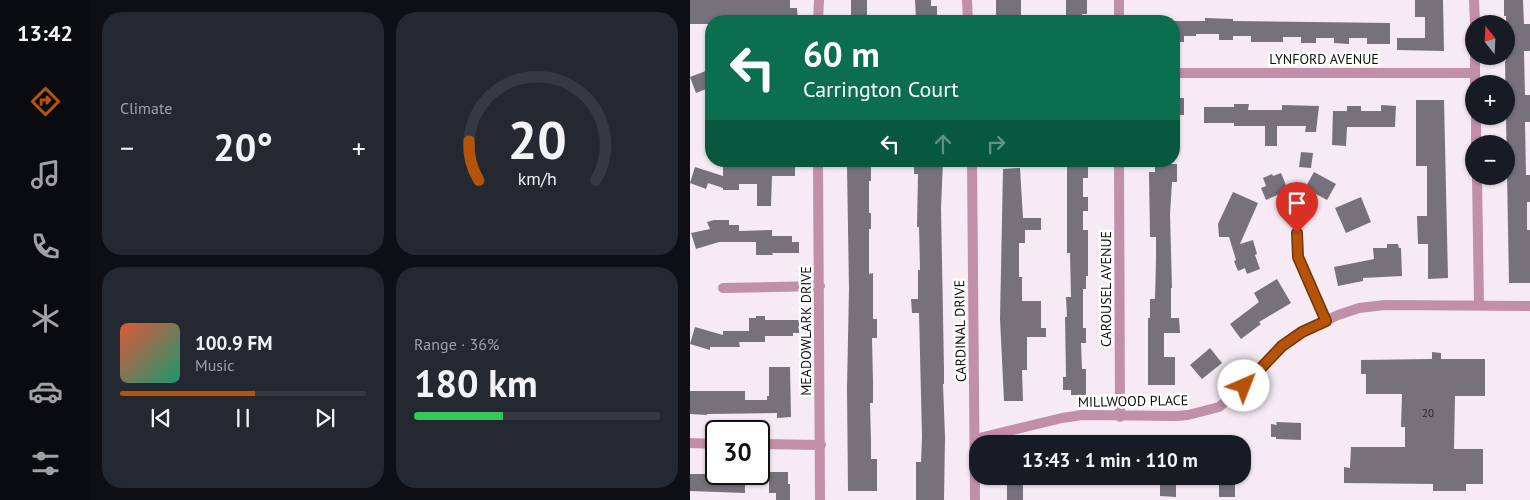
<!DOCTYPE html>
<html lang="en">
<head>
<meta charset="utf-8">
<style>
	:root { --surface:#171b24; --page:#242831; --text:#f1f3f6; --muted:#9ea1a6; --line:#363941; --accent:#b45309 }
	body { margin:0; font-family:"PT Sans",sans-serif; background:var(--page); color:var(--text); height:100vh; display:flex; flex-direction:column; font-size:19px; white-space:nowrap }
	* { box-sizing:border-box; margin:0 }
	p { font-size:16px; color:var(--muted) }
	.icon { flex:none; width:28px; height:28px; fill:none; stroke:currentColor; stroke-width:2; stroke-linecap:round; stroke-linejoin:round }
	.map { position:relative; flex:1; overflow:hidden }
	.drawer { display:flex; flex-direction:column; gap:12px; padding:12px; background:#0d0f14; width:600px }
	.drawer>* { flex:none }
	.hud { position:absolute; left:15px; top:15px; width:475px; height:152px; border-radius:20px; box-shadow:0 1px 4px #0004; background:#0b6e4f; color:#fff; overflow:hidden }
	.needle { width:32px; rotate:342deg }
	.tools { position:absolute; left:775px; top:15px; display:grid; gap:10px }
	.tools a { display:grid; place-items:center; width:50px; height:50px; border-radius:50%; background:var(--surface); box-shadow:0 1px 4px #0004; font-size:25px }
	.speed { position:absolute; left:15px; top:420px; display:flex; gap:10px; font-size:25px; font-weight:700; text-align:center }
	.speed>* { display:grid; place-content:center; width:65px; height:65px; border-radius:50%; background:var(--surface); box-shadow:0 1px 4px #0004; line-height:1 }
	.speed .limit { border:2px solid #111; border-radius:8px; background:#fff; color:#111 }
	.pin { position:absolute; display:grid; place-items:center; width:42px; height:42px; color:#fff; margin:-51px -21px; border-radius:50% 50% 50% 0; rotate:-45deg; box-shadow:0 0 5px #0007 }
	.pin .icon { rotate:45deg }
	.me { position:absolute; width:55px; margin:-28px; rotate:44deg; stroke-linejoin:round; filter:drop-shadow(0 0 4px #0008) }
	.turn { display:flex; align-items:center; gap:18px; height:105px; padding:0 15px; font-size:22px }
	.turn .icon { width:65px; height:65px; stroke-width:2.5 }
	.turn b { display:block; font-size:35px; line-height:42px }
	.lanes { display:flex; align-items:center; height:48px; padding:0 15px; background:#0003; justify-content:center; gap:25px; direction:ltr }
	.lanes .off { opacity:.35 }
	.big { font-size:38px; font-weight:700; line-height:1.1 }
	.drawer .widget { flex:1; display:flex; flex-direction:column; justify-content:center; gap:8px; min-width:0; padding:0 18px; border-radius:20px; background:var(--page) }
	.drawer .dial { align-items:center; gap:0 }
	.dial svg { height:130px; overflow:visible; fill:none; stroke:var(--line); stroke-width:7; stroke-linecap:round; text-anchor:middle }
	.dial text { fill:var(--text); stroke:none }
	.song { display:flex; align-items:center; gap:15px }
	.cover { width:60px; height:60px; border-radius:8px; background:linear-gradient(135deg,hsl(10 70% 55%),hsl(160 70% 35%)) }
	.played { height:5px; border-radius:2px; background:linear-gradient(90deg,var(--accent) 55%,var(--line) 55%) }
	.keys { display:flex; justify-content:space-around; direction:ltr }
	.heat { display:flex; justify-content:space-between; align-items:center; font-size:28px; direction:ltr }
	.charge { height:8px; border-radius:4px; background:linear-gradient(90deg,#34c759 36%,var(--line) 0) }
	.drawer .tiles { flex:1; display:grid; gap:12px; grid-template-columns:repeat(2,1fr) }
	.trip { position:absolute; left:279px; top:435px; width:282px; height:50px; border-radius:20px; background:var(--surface); box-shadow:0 1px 4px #0004; font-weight:700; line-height:50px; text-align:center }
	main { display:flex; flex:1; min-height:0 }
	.menu { display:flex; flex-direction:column; width:90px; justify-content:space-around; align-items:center; background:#090b0e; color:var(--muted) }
	.menu .icon { width:35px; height:35px }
	.menu .current { color:var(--accent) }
	.menu b { font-size:22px; color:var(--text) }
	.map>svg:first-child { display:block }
</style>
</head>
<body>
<main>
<nav class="menu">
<b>13:42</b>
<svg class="icon current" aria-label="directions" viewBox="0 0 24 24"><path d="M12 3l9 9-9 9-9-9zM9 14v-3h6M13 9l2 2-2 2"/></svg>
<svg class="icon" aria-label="music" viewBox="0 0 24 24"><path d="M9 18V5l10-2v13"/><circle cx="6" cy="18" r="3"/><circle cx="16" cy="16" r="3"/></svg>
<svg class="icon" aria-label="phone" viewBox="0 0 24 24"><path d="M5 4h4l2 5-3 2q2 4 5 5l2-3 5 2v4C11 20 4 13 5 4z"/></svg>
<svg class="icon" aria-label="climate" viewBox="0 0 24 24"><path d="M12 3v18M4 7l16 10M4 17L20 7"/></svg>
<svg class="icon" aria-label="car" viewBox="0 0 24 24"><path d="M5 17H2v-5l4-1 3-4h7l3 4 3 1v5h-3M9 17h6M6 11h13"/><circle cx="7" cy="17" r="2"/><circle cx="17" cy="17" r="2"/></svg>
<svg class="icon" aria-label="filters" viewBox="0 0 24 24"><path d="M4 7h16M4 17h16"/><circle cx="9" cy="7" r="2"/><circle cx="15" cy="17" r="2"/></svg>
</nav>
<section class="drawer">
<div class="tiles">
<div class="widget"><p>Climate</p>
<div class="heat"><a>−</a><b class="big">20°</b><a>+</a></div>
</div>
<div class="widget dial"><svg viewBox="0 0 100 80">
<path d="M14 69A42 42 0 1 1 86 69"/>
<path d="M14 69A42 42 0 0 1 8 45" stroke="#b45309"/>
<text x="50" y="56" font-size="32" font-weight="700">20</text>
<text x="50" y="72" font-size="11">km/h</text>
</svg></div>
<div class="widget">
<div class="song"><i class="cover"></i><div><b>100.9 FM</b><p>Music</p></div></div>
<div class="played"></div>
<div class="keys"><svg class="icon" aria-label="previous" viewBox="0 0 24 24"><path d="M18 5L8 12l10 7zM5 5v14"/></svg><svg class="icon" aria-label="pause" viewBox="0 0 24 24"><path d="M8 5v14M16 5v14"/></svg><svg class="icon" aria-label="next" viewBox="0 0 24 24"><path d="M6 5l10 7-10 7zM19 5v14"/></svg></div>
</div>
<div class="widget"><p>Range · 36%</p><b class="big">180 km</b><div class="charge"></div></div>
</div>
</section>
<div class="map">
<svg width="840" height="500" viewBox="0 0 840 500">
	<rect width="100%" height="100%" fill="#f6ebf4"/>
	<!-- building -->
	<path fill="#77717b" d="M0,0H100V8H107L108,21L55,20V21H21V24H0Z
		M161,0H177V21H161Z
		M225,0H241V6H247V19H226Z
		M306,0H331V21H308V19H306Z
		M376,0H397V14H392V21H376Z
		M725,0H753L754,51L707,50V38H735V17H725Z
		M814,0H833L834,24H840V51H834L835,95H840V122H835L836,175H840V202H837V230H840V283H819L815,61H816V16H814Z
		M515,18L543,19V21L700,23V44H677V38H659V44L644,43V38H626V43H611V37H593V42H561V36H543V40H529V34H506V36H494V42H484V21H515Z
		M21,69V87L6,93L0,77Z
		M484,98H494V115H484Z
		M726,100H754L758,278L738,279V244H728L727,216H737V166H726Z
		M544,104H559L558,110H592V105L629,106L626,132H615L616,126H587V146H575V126H544V123H514V107H544Z
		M691,105L706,106L705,127H657L656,146L642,145L643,111H657V106H671V111H691Z
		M611,152L623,153L621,168L609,167Z
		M58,161H105V176H82L81,206H67V184H49V190H33V188L18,183L16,189L0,183L5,167L33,176V167L40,166V164H58Z
		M224,161H253L251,208L254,369V384H253L255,437L254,500H226V462H231L232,437L229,313H222L221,299H228V270H230L229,227H227L228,174H224Z
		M377,161H398V178H393V197H398V211H393V230H398V276H396V289H393V328H396V343H391L392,369H396V395H381V390H373V377H376L375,317H377L376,297H381L380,253H377Z
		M465,161H481V164H487V182H482L480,214L482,288H481V318H489L490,333H474V357H485V385H458V318H460V299H465L466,259V237H460L459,172H465Z
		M157,166H181V181H179V213H181V229H179V274L183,273V319H187V338H182L183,381V403H180L181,441V459H187V491H158L157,388L159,289Z
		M330,168L333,218H351V230H335V243H329V277H332V301H351V328H356V337H337V370H332L333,401H314L310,319L313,169Z
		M624,172L646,184L637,200L615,188Z
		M591,173L598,190L576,200L571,188L576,186L573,178L582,174L583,176Z
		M543,192L568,203L550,244L563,240L567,254L565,255L570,269L557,274L555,268L548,271L544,261L546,260L539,237H529L528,224Z
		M671,197L681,222L656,233L645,208Z
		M24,220H39V225H49V231L82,230V236H102V242H109V253H82L83,255H66V242H29L6,249L1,233L20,229L17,222Z
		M697,244H708L709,248H711L712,276L673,278V281L648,286L644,267L684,259L683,248H697Z
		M587,279L601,303L569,322L571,324L551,339L540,324L569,302L564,293Z
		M66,316H75V320H109V333H103V336H75V342H49L50,347H20V350L0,344L5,327L33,335V331H59V318H66Z
		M520,348L532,363L512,379L500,365Z
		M742,352L751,353V359H795V396H765L764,449H793V484H776V491H743V484L654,483V467L660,468L661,447H715V427H711L712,394H676V374H671V360L742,359Z
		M79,367H100L101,417L87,418V413L17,414V415L0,414V391H55V400H77V396H79Z
		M586,422L611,423V440L586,439V437H581V424L587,425Z
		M79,472H98V484H100V500H86V493H79Z
		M0,474H55V493L0,491Z
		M470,476H486V497L470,496Z
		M529,476H545V497H529Z
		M317,485H333V500H317Z"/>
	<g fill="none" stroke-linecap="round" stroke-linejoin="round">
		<!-- minor -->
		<path stroke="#c28fa8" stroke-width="10" d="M277,0L278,21
			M784,0L785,24
			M128,21L129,0
			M429,21V0
			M785,56V84
			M484,73H785
			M786,116V144
			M128,161L130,500
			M282,161L285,500
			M429,161L430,417
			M787,176L789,305
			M607,233L608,257L636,321
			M33,288L130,286
			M285,439L372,418L392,415L487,416L498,415L529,407L554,386L592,346L612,332L648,315L669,308L695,305L840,306
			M0,443L26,444
			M69,444L131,445"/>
	</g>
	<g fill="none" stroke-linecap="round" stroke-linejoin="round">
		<!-- route casing -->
		<g stroke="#753606" stroke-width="12">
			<path id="route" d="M554,386L592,346L612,332L636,321L608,257L607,233"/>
		</g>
		<!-- route -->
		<use href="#route" stroke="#b45309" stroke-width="9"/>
	</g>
	<g text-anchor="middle" stroke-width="5" stroke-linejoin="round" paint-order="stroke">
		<!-- number labels -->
		<g font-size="11" fill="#282429">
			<text x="738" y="417">20</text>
		</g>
		<!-- street labels -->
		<g font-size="14" fill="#0e0b0e" stroke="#fff">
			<text x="634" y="64">LYNFORD AVENUE</text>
			<text transform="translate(416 289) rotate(-90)" y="5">CAROUSEL AVENUE</text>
			<text transform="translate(116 331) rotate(-90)" y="5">MEADOWLARK DRIVE</text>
			<text transform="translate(270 331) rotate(-91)" y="5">CARDINAL DRIVE</text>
			<text transform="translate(443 401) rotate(-1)" y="5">MILLWOOD PLACE</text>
		</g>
	</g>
</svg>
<div class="tools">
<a><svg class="needle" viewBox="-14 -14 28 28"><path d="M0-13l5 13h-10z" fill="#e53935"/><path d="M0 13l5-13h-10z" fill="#9ea1a6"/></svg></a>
<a>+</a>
<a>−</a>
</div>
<div class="speed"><div class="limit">30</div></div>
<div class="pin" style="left:607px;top:233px;background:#d93025"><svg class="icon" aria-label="arrive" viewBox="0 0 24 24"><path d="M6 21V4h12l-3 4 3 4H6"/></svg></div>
<svg class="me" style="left:554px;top:386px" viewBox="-20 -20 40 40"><circle r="19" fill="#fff"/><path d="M0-13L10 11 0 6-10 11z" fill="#b45309"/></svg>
<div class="trip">13:43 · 1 min · 110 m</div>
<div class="hud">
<div class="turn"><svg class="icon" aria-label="left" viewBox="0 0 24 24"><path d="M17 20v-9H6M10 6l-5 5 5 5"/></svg><div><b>60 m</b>Carrington Court</div></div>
<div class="lanes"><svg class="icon" aria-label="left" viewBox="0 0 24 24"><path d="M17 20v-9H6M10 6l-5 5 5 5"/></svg><svg class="icon off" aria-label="ahead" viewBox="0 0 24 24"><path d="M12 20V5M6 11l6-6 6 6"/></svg><svg class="icon off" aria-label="right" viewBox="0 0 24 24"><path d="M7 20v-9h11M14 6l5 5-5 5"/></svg></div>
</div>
</div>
</main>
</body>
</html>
